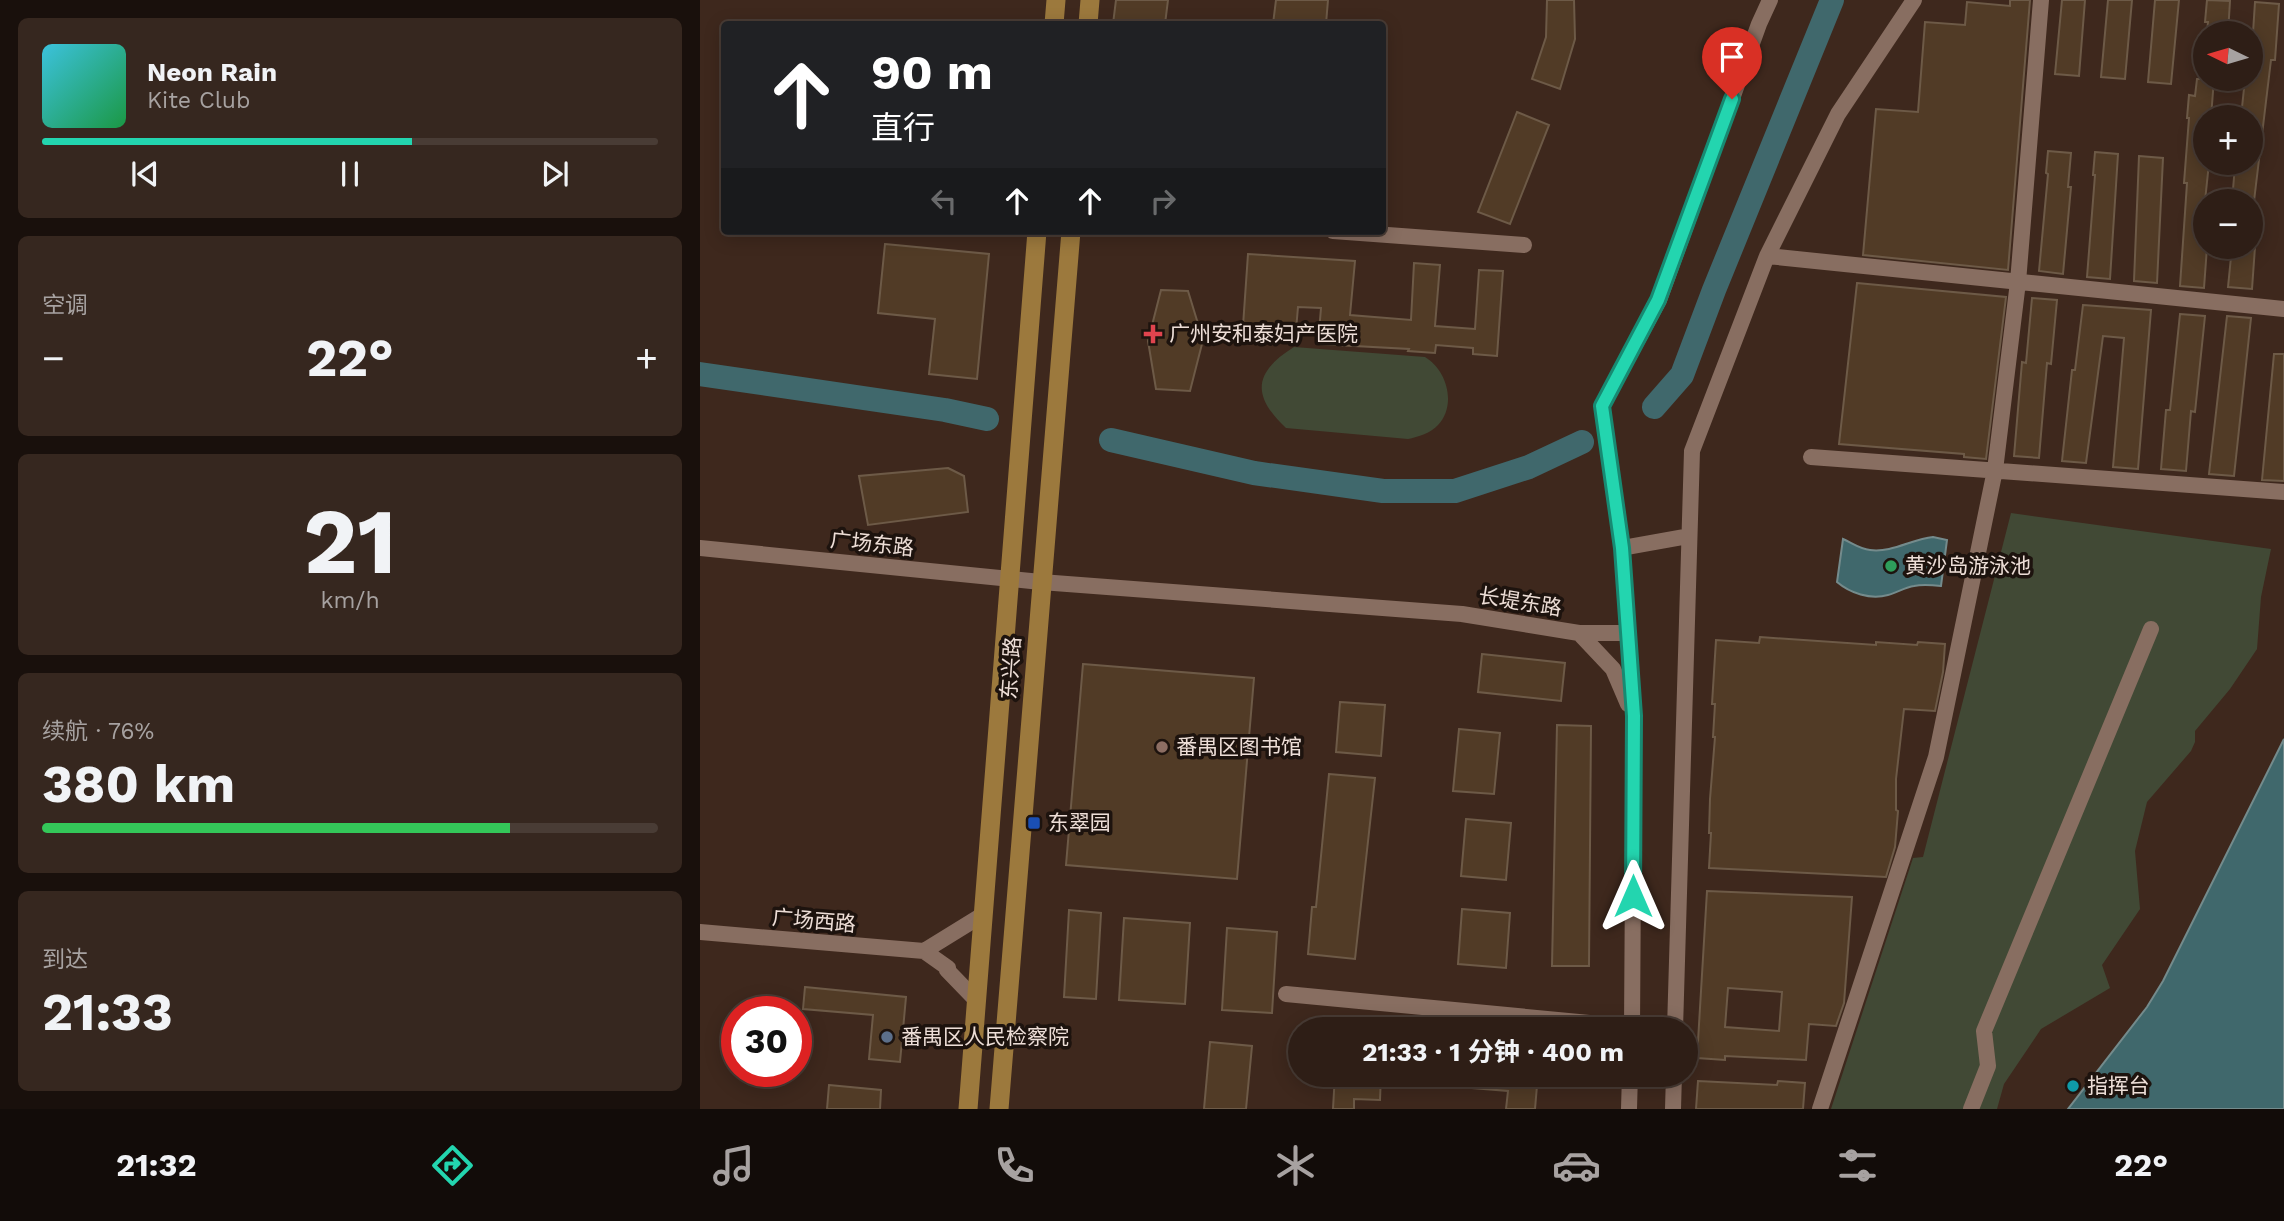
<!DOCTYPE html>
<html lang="zh">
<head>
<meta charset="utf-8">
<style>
	:root { --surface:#2e1e16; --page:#36271f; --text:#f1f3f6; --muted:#a7a2a1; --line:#493c35; --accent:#23d5af }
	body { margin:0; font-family:"Work Sans","Noto Sans SC",sans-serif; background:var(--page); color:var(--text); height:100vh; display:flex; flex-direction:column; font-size:26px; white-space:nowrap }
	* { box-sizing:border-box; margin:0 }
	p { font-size:23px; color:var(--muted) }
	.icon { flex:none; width:38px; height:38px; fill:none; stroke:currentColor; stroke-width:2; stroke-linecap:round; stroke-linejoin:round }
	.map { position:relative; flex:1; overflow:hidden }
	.details { display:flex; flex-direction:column; gap:18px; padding:18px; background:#19100c; width:700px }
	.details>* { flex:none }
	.banner { position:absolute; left:21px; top:21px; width:665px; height:214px; border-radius:7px; box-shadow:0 4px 18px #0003,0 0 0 2px var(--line); background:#202124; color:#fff; overflow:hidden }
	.needle { width:46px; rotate:275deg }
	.controls { position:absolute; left:1493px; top:21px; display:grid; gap:14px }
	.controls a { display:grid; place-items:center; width:70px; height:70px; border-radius:50%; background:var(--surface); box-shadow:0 4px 18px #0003,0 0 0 2px var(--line); font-size:35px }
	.speed { position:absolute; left:21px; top:996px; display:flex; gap:14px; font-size:35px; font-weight:700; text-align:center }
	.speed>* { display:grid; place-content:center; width:91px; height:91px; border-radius:50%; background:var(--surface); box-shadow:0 4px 18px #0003,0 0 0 2px var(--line); line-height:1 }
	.speed .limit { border:10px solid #d22; background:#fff; color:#111 }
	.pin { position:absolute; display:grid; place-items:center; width:60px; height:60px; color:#fff; margin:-72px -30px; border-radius:50% 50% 50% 0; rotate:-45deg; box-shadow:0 0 7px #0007 }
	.pin .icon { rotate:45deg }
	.me { position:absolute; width:77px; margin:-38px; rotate:0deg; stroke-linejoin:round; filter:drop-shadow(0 0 5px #0008) }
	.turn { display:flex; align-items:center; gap:24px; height:147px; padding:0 35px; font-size:32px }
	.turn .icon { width:91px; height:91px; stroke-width:2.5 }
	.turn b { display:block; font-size:49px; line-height:60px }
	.lanes { display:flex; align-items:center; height:66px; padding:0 35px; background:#0003; justify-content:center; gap:35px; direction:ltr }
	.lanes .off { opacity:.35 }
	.big { font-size:52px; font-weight:700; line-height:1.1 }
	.details .widget { flex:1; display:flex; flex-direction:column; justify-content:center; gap:10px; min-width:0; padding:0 24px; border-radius:10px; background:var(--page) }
	.details .dial { align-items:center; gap:0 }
	.dial b { font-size:91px; line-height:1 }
	.song { display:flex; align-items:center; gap:21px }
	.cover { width:84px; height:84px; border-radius:10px; background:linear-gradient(135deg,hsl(190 70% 55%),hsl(140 70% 35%)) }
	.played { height:7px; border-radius:4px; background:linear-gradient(90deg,var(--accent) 60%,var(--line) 60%) }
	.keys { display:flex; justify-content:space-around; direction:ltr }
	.heat { display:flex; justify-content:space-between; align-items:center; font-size:38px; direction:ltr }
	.charge { height:10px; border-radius:5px; background:linear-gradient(90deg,#34c759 76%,var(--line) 0) }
	.trip { position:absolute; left:588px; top:1017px; width:410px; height:70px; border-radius:35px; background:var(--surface); box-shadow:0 4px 18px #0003,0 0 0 2px var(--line); font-weight:700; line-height:70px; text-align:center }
	.tab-bar { display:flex; height:112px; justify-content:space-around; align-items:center; background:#120c09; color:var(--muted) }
	.tab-bar .icon { width:49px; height:49px }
	.tab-bar .active { color:var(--accent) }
	.tab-bar b { font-size:32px; color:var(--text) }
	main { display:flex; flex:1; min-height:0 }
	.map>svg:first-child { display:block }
</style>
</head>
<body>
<main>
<section class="details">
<div class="widget">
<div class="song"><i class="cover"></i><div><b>Neon Rain</b><p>Kite Club</p></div></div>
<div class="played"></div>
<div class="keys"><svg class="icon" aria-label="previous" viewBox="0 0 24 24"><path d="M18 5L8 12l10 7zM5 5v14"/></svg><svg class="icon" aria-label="pause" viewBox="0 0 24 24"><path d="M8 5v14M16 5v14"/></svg><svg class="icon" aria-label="next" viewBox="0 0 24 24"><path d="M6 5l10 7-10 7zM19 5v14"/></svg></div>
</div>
<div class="widget"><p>空调</p>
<div class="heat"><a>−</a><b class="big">22°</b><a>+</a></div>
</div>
<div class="widget dial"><b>21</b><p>km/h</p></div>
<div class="widget"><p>续航 · 76%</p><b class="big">380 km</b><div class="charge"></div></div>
<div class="widget"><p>到达</p><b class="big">21:33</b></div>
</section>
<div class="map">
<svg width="1584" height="1109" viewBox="0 0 1584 1109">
	<rect width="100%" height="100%" fill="#3e281d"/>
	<!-- green -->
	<path fill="#414935" d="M594,347L725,357C747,370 757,405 738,425C731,433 718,437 708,439L586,428C551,395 554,372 594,347Z
		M1311,513L1571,549L1561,597L1557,649L1530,689L1495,731V742L1491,751L1447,802L1435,851L1440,909L1402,965L1410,988L1341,1029L1304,1084L1297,1109H1131L1213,858L1223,857Z"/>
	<!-- water -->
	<path fill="#40686c" stroke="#748b8c" stroke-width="2" d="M1233,537L1247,540L1241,586C1232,585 1223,584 1214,586C1205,587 1197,593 1188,595C1170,600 1150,593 1137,582L1143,539C1152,543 1160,549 1170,550C1192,553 1212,539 1233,537Z
		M1584,739V1109H1368L1447,1007L1463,981Z"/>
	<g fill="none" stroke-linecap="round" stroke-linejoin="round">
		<!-- river -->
		<path stroke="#40686c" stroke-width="24" d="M0,374L245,410L287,419
			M954,407L982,375L1014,290L1132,0
			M411,440L554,473L683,491H755L829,467L882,442"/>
	</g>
	<!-- building -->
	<path fill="#513b26" stroke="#6d5a47" stroke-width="2" fill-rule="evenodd" d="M416,0H468L465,24H413Z
		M576,0H628L626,24H573Z
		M847,0H874L875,39L860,89L832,79L846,37Z
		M1310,0H1330L1308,270L1163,255L1176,109L1218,112L1225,22L1265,25L1267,2L1310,6Z
		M1362,0H1385L1379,76L1355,74Z
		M1408,0H1432L1425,79L1401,77Z
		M1455,0H1479L1471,84L1448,82Z
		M1507,0L1530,1L1528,33H1507L1508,22H1505Z
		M1555,2L1579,4L1575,60H1571L1554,201H1532L1535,166L1550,167V117H1541L1545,79H1550Z
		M1497,79H1514L1511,117H1505V163H1509L1505,201V247H1507L1504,288L1480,286L1487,183H1484L1489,118H1487L1489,95L1495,96Z
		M817,112L849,125L810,224L778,212Z
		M1348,151L1371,153L1368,187H1371L1363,274L1339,271L1348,174L1346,173Z
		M1395,152L1418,154L1410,279L1387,277L1395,175H1393Z
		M1439,156L1463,158L1457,283L1434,281Z
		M185,244L289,254L277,379L229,374L235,319L178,313Z
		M1532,247H1555L1552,289L1528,287Z
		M548,254L655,261L650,315L711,320L714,263L740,265L735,326L775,329L779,270L803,271L797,356L773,354V348L736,345L735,353L708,351L709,349L618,344L621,308L598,307L596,330L543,326Z
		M1157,283L1306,297L1286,459L1264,457V454L1139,444Z
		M461,290L488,291L503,340L490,391L456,389L448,341Z
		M1332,298L1357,300L1351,364L1347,363L1339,458L1314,456L1322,362L1326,363Z
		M1383,305L1451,310L1438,469L1413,467L1424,338L1403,336L1386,463L1362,461L1372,370H1375Z
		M1480,314L1505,316L1495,412L1491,411L1486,471L1461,469L1466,410H1470Z
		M1527,316L1551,318L1534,476L1509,474Z
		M1574,354H1584V481L1562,480Z
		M248,468L264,476L268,512L168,525L159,476Z
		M1060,637L1176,645V642L1217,645L1218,642L1245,644L1243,672L1235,711L1204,709L1196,779V810L1198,811L1195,847L1186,877L1009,868L1011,833H1009L1010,799L1015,737H1013L1015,704H1012L1016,640L1059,643Z
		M782,654L865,663L861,701L778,692Z
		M383,664L554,678L537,879L366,865Z
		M640,702L685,705L681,756L636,752Z
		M857,725L891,726L889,966H852Z
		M759,729L800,733L794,794L753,791Z
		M629,774L675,778L655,959L608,954L612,907H616Z
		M766,819L811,823L806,880L761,876Z
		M1007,891L1152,897L1144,1003L1136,1026L1109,1024L1106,1060L1025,1056V1060L997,1058ZM1028,988L1082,992L1079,1031L1025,1027Z
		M762,909L810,913L806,968L758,964Z
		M369,910L401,913L396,999L364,997Z
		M424,918L490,923L485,1004L419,1000Z
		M527,928L577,932L572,1013L522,1010Z
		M105,987L206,997L200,1062L169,1059L173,1015L103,1009Z
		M510,1042L552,1046L546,1109H504Z
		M635,1074H681L680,1100L654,1099V1109H633Z
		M711,1074H838L835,1109H806L808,1091L711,1083Z
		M998,1081L1077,1085L1078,1081L1105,1083L1103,1109H996Z
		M129,1085L181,1090L180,1109H127Z"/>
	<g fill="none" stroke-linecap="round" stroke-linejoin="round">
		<!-- minor -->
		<path stroke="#886e61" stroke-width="16" d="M633,231L824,245
			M1067,256L1584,309
			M1111,457L1584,492
			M0,548L341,582L762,614L879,633H928
			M922,548L989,536
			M879,633L913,669L928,704
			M0,932L224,951L284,914
			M224,951L248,968L247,970L277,1001
			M586,994L932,1027
			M932,1029L934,716L922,548L902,406L959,300L1059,24L1070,0
			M975,1029L992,451L1067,256L1138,114L1214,0
			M929,1109L930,1074
			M973,1109L974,1074
			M1120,1109L1236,757L1295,470L1318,282L1341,0
			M1271,1109L1288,1066L1284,1031L1451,629"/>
		<!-- major -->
		<path stroke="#9c793d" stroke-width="19" d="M354,24L356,0
			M388,24L390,0
			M268,1109L337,231
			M299,1109L371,231"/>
	</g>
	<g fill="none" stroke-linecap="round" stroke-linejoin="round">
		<!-- route casing -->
		<g stroke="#178a72" stroke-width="18">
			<path id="route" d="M933,896L934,716L922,548L902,406L958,300L1032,99"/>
		</g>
		<!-- route -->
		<use href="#route" stroke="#23d5af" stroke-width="12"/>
	</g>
	<!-- markers -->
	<path fill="#e0444e" stroke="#1d130e" stroke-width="2.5" d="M449.5 323.5h7v7h7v7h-7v7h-7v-7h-7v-7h7z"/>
	<circle fill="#2e9e5b" stroke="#1d130e" stroke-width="2.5" cx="1191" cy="566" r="7"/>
	<circle fill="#8d6e63" stroke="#1d130e" stroke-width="2.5" cx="462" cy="747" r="7"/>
	<rect fill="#1a4fb4" stroke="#1d130e" stroke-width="2.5" x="327" y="816" width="14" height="14" rx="3.5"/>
	<circle fill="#5c6f8a" stroke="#1d130e" stroke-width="2.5" cx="187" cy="1037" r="7"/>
	<circle fill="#0f9aa8" stroke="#1d130e" stroke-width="2.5" cx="1373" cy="1086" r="7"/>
	<g text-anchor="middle" stroke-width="7" stroke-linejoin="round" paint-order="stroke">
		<!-- poi labels -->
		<g font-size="21" fill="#edded7" stroke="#1d130e" text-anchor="start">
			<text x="469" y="341">广州安和泰妇产医院</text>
			<text x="1205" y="573">黄沙岛游泳池</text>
			<text x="476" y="754">番禺区图书馆</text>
			<text x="348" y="830">东翠园</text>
			<text x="201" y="1044">番禺区人民检察院</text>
			<text x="1387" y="1093">指挥台</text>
		</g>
		<!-- street labels -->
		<g font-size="21" fill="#edded7" stroke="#1d130e">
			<text transform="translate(172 544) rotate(6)" y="7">广场东路</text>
			<text transform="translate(820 602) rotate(9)" y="7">长堤东路</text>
			<text transform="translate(311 668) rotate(-86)" y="7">东兴路</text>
			<text transform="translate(114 921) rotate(5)" y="7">广场西路</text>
		</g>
	</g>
</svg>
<div class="controls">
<a><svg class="needle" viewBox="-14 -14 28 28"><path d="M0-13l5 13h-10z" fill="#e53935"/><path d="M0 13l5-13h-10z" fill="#a7a2a1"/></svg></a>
<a>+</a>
<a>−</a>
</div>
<div class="speed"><div class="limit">30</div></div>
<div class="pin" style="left:1032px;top:99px;background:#d93025"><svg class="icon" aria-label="arrive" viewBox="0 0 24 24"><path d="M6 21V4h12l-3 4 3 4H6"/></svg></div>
<svg class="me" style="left:933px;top:896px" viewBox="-20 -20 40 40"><path d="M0-17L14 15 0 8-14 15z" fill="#23d5af" stroke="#fff" stroke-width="4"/></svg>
<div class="trip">21:33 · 1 分钟 · 400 m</div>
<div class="banner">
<div class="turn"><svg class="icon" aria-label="ahead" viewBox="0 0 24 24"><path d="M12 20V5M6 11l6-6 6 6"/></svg><div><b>90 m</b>直行</div></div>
<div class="lanes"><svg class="icon off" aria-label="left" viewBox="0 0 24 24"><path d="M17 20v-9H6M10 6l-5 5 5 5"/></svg><svg class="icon" aria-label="ahead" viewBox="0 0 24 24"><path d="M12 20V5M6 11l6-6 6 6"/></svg><svg class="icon" aria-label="ahead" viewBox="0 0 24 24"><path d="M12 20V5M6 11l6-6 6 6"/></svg><svg class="icon off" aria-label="right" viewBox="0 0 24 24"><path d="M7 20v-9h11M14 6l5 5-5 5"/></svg></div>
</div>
</div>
</main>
<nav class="tab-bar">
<b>21:32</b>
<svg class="icon active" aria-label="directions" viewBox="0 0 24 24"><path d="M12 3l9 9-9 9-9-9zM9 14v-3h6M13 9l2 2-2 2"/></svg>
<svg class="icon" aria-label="music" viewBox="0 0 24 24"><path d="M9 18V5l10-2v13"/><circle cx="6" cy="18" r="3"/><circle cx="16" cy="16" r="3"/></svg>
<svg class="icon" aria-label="phone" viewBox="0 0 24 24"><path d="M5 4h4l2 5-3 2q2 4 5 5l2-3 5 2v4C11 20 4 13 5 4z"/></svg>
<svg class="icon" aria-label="climate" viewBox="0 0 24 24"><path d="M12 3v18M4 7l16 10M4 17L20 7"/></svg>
<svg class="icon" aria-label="car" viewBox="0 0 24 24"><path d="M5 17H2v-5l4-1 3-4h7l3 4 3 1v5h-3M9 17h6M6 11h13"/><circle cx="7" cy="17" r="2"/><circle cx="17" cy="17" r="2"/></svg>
<svg class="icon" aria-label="filters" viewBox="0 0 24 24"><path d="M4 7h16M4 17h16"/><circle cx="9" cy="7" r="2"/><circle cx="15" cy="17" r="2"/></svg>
<b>22°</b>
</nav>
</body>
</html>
